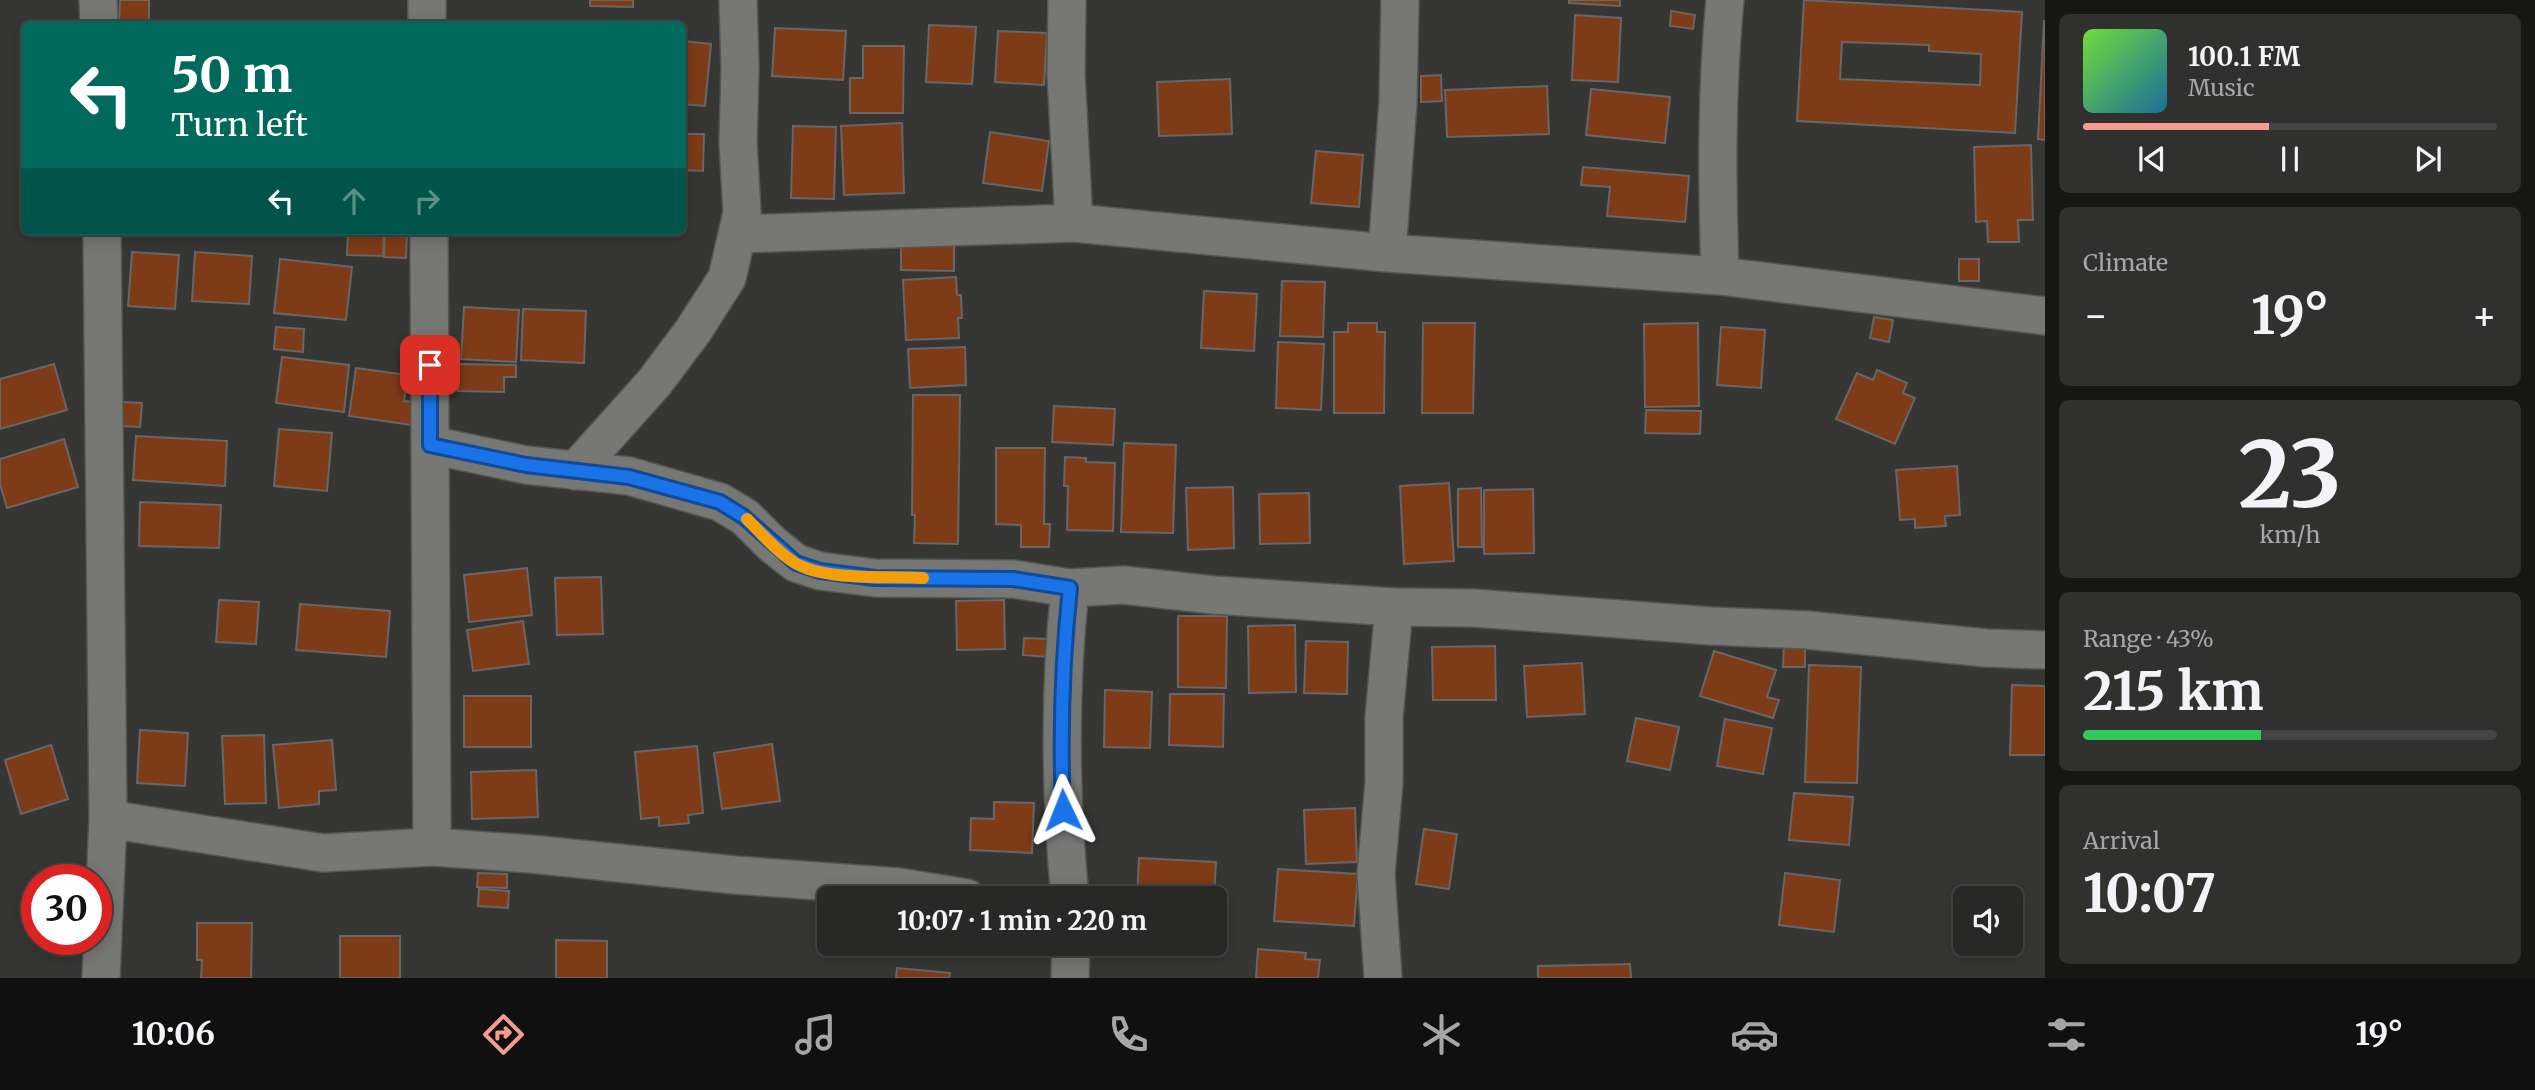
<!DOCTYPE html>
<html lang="en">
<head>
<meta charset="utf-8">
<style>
	:root { --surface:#282827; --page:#30302f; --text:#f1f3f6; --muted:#a5a6a7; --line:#444; --accent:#f59c90 }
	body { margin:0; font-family:Merriweather,serif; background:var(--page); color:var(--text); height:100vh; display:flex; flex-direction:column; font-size:26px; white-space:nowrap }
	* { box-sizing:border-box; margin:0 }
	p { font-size:23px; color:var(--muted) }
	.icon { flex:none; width:38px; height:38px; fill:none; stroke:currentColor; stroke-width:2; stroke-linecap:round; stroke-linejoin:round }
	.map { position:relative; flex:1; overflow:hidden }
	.drawer { display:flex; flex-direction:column; gap:14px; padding:14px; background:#161615; width:490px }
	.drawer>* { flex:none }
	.banner { position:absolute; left:21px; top:21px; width:665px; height:214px; border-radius:10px; box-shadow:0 4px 18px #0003,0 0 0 2px var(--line); background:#00695c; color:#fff; overflow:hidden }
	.buttons { position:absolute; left:1953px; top:886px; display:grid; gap:14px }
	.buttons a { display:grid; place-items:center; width:70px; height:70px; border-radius:10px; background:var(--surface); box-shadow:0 4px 18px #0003,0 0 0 2px var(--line); font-size:35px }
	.speed { position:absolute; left:21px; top:864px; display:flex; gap:14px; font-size:35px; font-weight:700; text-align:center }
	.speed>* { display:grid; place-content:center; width:91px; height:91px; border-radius:50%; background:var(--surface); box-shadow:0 4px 18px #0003,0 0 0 2px var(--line); line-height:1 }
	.speed .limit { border:10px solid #d22; background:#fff; color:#111 }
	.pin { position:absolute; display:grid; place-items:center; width:60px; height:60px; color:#fff; margin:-30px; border-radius:14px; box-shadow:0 4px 10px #0006 }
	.me { position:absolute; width:77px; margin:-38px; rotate:358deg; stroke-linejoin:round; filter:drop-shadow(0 0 5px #0008) }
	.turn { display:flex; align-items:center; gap:24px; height:147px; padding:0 35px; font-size:32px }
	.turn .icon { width:91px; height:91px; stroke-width:2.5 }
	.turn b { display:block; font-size:49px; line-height:60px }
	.lanes { display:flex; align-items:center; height:66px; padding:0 35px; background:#0003; justify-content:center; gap:35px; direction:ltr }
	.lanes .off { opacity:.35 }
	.big { font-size:52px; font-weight:700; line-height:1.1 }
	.drawer .card { flex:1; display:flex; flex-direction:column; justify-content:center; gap:10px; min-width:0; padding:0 24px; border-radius:10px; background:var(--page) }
	.drawer .dial { align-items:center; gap:0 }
	.dial b { font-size:91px; line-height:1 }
	.song { display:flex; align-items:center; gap:21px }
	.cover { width:84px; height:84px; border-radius:10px; background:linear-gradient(135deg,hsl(100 70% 55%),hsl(200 70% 35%)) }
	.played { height:7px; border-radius:4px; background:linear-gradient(90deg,var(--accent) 45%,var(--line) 45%) }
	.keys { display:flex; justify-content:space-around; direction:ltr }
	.heat { display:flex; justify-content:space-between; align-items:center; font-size:38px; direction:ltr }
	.charge { height:10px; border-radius:5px; background:linear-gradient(90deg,#34c759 43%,var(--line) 0) }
	.trip { position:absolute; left:817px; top:886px; width:410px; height:70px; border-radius:10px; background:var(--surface); box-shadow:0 4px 18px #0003,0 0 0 2px var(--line); font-weight:700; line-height:70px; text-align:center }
	.dock { display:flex; height:112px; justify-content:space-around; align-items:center; background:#101010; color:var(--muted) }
	.dock .icon { width:49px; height:49px }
	.dock .active { color:var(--accent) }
	.dock b { font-size:32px; color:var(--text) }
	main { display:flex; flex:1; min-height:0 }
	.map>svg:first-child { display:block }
</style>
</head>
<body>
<main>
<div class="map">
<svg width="2045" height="978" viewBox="0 0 2045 978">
	<rect width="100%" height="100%" fill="#363634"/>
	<!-- building -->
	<path fill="#7e3b18" stroke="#696665" stroke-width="2" fill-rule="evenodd" d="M120,0H149V24H119Z
		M590,0H633V7L590,6Z
		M1569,0H1620V6L1569,3Z
		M1804,0L2022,12L2015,133L1797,121ZM1842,42L1929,45V51L1981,54L1980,85L1840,79Z
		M1671,11L1695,15L1693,29L1670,26Z
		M1575,15L1621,18L1618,82L1572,80Z
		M2044,21H2045V140L2038,139Z
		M929,25L976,27L972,84L926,82Z
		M775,28L846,31L843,80L772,76Z
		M998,31L1047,33L1044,85L995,82Z
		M682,41L711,44L705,106L682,104Z
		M21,45H24V100H20Z
		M863,46H904L903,113H850V78H863Z
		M1441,75L1442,101L1421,102V76Z
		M1230,79L1232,134L1159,136L1157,82Z
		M1547,86L1549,134L1447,137L1445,90Z
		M1591,89L1670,97L1665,143L1586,135Z
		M902,123L904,193L844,195L841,126Z
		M793,126L836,127L834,199L791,198Z
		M990,132L1049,141L1042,191L983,183Z
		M684,134H704L703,171L683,170Z
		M2031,145L2033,220H2018L2019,242H1988L1987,221L1976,222L1974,147Z
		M1316,151L1363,155L1359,207L1311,203Z
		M1583,167L1689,176L1685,222L1607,216L1610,187L1581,185Z
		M348,231H384L383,256L347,255Z
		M385,231H407L406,258L384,257Z
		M901,244L954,246V271L901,270Z
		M132,252L179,255L175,309L128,306Z
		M195,252L252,256L249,304L192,301Z
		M280,259L352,267L346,320L274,313Z
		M1959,259H1979V281H1959Z
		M956,277L957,295H961L962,318H958L959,338L906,340L903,280Z
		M1282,281L1325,282L1323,337L1280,336Z
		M1204,291L1257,294L1254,351L1201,348Z
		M464,307L519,310L516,362L461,359Z
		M523,309L586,311L584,363L521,360Z
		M1874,317L1893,320L1889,342L1870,338Z
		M1348,323H1377V332H1385L1384,413H1334V332H1348Z
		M1423,323H1475L1473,413H1422Z
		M1698,323L1699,406L1645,407L1644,324Z
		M276,327L304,329L303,352L274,349Z
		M1721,327L1765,330L1761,388L1717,385Z
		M1278,342L1324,344L1321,410L1276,408Z
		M965,347L966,385L910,388L908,349Z
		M282,357L349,365L344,412L276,403Z
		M54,364L67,410L0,429V379Z
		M459,364L516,365V377H504V392L458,391Z
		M356,368L408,375L404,401L415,402L412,425L349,416Z
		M1877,370L1907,383L1903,393L1915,398L1895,444L1836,419L1857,373L1873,380Z
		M913,395H960L958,544L914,543L915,515H912Z
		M122,402L142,403L140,427L120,426Z
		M1054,406L1115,409L1113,445L1052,442Z
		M1646,410L1701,411L1700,434L1645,433Z
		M279,429L332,433L327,491L274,486Z
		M136,436L227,441L225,486L133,480Z
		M64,439L78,487L7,508L0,484V459Z
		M1124,443L1176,445L1173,533L1121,532Z
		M996,448H1045L1044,524H1050L1049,547H1021V525L996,524Z
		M1065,457L1086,458V462L1115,463L1113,531L1067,530L1068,486H1064Z
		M1957,466L1960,515L1945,516L1946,526L1915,528V519L1900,520L1896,470Z
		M1449,483L1454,561L1404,564L1400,486Z
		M1233,487L1234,548L1188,550L1186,488Z
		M1481,488L1482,547H1458V489Z
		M1533,489L1534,553L1484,554V490Z
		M1309,493L1310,543L1260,544L1259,494Z
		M140,502L221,505L219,548L139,546Z
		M527,568L532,615L469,622L464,575Z
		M601,577L603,634L557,635L555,578Z
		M219,600L259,602L256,644L216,642Z
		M1004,600L1005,649L957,650L956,601Z
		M300,604L390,611L386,657L296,650Z
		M1178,616H1227L1226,688L1178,687Z
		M523,621L529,664L473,671L467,630Z
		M1295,625L1296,692L1249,693L1248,626Z
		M1024,638L1049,639L1048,657L1023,655Z
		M1306,641L1348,642L1347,694L1304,693Z
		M1784,644L1805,645V667H1783Z
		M1495,646L1496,700H1433L1432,647Z
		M1714,651L1776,670L1767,697L1779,700L1773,718L1700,696Z
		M1582,663L1585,714L1527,717L1524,666Z
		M1809,665L1861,667L1857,783L1805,782Z
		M2012,685L2045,686V755H2010Z
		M1105,690L1152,692L1150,748L1104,747Z
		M1170,694H1224L1223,747L1169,745Z
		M464,696H531V747H464Z
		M1636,718L1679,727L1670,770L1627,761Z
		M1725,719L1772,728L1763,774L1717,766Z
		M140,730L188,733L185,786L137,783Z
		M264,735L266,803L225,804L222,736Z
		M332,740L336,790L319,791V804L279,808L273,745Z
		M772,744L780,801L722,809L714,753Z
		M51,745L68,799L21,814L5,760Z
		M697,746L703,813L688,815L689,823L659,826V817L641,819L635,752Z
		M536,770L538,817L472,819L471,772Z
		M1794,793L1853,797L1849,845L1789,840Z
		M994,802L1034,803L1032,853L970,850L971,818L994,819Z
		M1355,808L1357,862L1306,864L1304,810Z
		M1424,829L1457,834L1449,889L1416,884Z
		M1139,858L1216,862L1214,898H1137Z
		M1278,869L1358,874L1354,926L1274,921Z
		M478,873L507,874V888L477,887Z
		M1785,873L1840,880L1834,932L1779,925Z
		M479,889L509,891L508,908L478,906Z
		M197,923H252L251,978H201L202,960H197Z
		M340,936H400V978H340Z
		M556,940L607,941V978H556Z
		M1258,949L1306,953L1305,959L1320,960L1318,978H1256Z
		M1630,964L1631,978H1538V966Z
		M897,968L950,973L949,978H896Z"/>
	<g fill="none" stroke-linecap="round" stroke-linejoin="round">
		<!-- street casing -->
		<g stroke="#545452" stroke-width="40">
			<path id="street" d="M98,0L99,24
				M427,0V24
				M1067,0L1066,74L1074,223
				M429,231L432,847
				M737,234L1074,223L1387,253L1720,276L2045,316
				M1387,253L1398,102L1400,0
				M1720,276C1717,183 1716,92 1725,0
				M431,445L526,465L629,476L720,502L745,517L772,544L796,563L820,571L875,578L1013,579L1070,588L1123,585L1214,595L1394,607L1474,608L1711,626L1807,630L1986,648L2045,650
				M575,471L654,383L693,331L727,278L742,213L738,142L740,68L738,0
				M108,819L323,853L432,847L531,854L735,875L899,887L967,898
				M1070,898C1060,794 1059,692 1070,588
				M101,978L108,819L102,231
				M1070,978L1071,943
				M1383,978L1376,874L1384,782V717L1394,607"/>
		</g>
		<!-- street -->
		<use href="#street" stroke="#777774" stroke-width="37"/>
	</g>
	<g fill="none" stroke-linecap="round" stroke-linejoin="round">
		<!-- route casing -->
		<g stroke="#114b97" stroke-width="18">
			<path id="route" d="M430,365V445L526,465L629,477L720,502L744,517L796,563L820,571L875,578L1013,579L1070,588C1062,662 1060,735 1063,810"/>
		</g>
		<!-- route -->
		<use href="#route" stroke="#1a73e8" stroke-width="12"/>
		<!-- slow -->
		<path stroke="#f59e0b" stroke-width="12" d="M747,519C762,534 777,552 795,563C825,581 888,576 923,578"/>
	</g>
</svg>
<div class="buttons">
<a><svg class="icon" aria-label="sound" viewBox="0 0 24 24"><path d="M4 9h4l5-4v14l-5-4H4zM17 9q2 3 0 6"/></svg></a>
</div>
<div class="speed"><div class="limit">30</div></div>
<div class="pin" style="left:430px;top:365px;background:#d93025"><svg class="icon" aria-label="arrive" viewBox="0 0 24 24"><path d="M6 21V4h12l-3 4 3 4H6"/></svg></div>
<svg class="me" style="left:1063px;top:810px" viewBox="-20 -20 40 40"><path d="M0-17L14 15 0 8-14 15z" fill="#1a73e8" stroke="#fff" stroke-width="4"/></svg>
<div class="trip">10:07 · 1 min · 220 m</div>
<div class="banner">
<div class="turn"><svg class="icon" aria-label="left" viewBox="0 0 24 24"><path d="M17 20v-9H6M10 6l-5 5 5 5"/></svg><div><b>50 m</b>Turn left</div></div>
<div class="lanes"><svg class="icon" aria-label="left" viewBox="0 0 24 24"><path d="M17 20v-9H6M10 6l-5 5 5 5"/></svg><svg class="icon off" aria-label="ahead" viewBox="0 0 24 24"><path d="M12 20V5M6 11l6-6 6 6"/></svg><svg class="icon off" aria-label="right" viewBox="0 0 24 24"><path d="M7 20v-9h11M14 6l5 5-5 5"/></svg></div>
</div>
</div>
<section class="drawer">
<div class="card">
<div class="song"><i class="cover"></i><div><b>100.1 FM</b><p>Music</p></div></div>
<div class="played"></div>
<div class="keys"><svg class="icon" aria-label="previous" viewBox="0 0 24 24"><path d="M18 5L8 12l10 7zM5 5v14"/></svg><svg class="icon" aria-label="pause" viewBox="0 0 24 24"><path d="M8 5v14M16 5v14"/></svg><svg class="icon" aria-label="next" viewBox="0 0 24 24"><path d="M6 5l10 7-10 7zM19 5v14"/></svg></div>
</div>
<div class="card"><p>Climate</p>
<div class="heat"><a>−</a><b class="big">19°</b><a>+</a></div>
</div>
<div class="card dial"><b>23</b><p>km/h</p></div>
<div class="card"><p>Range · 43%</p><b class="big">215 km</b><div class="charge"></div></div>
<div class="card"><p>Arrival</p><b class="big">10:07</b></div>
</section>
</main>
<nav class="dock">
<b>10:06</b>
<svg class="icon active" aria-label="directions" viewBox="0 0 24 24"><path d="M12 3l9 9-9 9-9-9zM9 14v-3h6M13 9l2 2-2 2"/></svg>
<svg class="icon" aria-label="music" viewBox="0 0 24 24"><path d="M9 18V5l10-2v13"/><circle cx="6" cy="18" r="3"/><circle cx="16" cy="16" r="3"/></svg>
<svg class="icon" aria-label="phone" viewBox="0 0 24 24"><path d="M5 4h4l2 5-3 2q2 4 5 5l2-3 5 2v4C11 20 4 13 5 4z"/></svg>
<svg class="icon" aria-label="climate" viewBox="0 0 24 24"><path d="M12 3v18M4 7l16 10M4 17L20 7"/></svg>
<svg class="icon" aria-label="car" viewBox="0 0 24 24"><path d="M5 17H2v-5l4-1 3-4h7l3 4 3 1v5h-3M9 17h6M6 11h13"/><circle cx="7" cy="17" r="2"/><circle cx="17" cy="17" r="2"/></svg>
<svg class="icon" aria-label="filters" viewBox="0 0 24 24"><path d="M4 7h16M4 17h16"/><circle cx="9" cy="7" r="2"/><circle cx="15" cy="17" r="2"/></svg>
<b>19°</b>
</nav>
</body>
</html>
